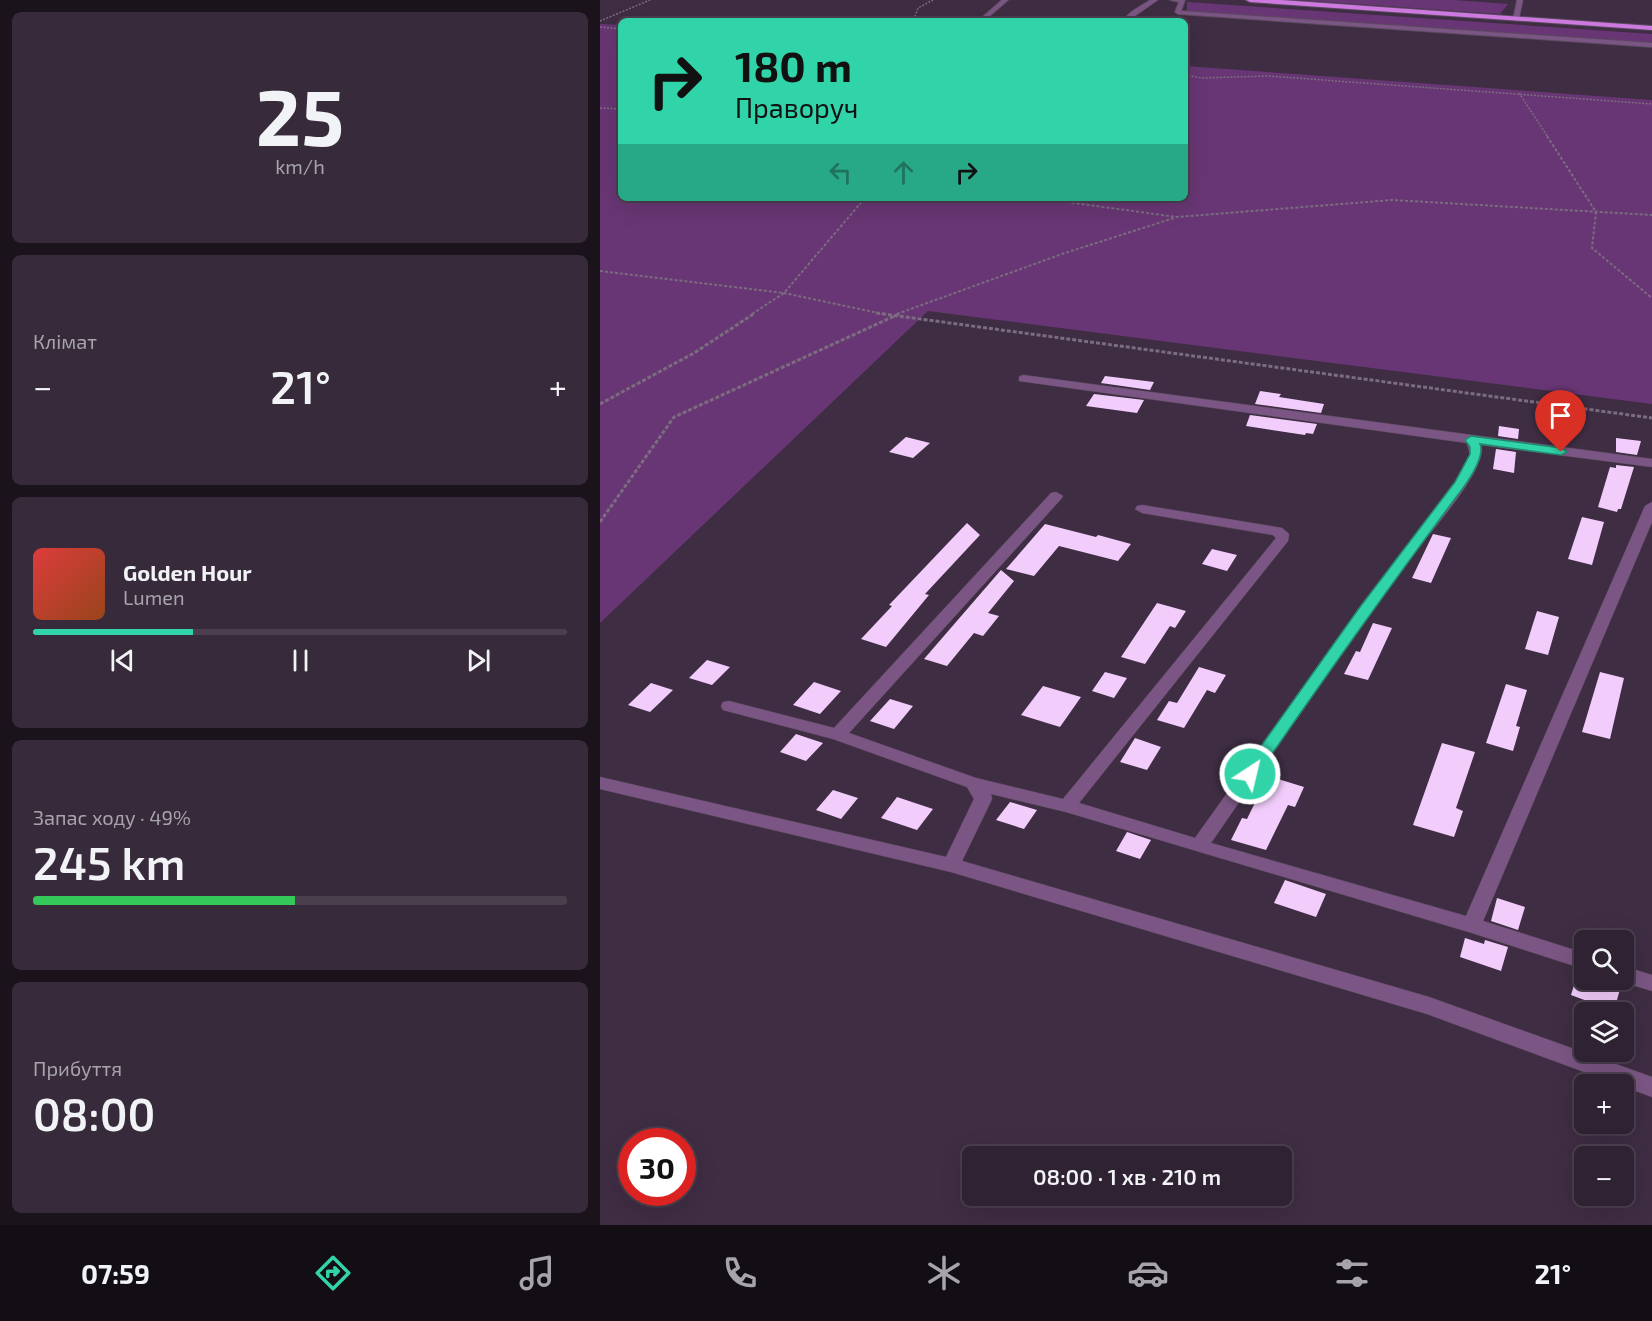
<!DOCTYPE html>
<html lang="uk">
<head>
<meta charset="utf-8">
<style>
	:root { --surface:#2f2232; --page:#372a3a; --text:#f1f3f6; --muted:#a7a4ac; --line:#4a3f4d; --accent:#31d4a9 }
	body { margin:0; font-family:"Exo 2",sans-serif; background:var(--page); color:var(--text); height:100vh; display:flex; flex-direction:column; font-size:22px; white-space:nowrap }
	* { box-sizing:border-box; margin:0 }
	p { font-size:20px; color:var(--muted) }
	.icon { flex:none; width:33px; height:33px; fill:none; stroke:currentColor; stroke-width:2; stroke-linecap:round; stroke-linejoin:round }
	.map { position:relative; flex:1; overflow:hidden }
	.details { display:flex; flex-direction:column; gap:12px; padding:12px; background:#1a131c; width:600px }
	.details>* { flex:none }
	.top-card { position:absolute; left:18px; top:18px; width:570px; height:183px; border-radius:9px; box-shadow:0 6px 24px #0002,0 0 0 2px var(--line); background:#31d4a9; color:#111; overflow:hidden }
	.fabs { position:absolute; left:974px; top:930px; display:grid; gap:12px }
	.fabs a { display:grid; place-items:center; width:60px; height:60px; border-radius:9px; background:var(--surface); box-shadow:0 6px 24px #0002,0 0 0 2px var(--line); font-size:30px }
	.speed { position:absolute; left:18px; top:1128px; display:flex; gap:12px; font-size:30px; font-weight:700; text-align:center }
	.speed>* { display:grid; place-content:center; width:78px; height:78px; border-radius:50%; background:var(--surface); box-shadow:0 6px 24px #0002,0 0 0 2px var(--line); line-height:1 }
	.speed .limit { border:9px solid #d22; background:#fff; color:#111 }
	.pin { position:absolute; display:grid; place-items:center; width:51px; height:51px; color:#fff; margin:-62px -26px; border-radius:50% 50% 50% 0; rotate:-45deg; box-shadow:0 0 6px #0007 }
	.pin .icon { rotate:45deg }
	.me { position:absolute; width:66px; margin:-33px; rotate:35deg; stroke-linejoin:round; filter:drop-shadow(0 0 4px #0008) }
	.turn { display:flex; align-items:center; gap:21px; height:126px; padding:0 18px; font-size:27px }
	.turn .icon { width:78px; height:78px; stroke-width:2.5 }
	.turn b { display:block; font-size:42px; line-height:51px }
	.lanes { display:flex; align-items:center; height:57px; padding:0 18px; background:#0003; justify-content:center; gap:30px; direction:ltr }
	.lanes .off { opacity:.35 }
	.big { font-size:45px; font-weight:600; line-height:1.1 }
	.details .widget { flex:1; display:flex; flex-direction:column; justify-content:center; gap:9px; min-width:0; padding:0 21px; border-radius:9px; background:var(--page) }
	.details .dial { align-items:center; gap:0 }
	.dial b { font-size:78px; line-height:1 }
	.song { display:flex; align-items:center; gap:18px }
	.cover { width:72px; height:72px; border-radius:9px; background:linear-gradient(135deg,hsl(0 70% 55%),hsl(20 70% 35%)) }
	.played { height:6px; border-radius:3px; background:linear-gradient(90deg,var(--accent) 30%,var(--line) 30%) }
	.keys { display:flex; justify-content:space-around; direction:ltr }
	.heat { display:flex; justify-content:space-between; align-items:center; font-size:33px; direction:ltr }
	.charge { height:9px; border-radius:4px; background:linear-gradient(90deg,#34c759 49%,var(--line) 0) }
	.trip { position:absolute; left:362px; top:1146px; width:330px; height:60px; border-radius:9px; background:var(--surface); box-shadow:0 6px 24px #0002,0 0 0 2px var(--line); font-weight:600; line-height:60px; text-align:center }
	.dock { display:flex; height:96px; justify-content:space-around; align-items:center; background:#130e14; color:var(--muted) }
	.dock .icon { width:42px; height:42px }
	.dock .active { color:var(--accent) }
	.dock b { font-size:27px; color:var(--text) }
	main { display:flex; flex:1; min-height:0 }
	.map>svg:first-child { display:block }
</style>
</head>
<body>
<main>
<section class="details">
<div class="widget dial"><b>25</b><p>km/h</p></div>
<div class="widget"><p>Клімат</p>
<div class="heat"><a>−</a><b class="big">21°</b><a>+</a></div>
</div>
<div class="widget">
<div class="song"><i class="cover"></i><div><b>Golden Hour</b><p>Lumen</p></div></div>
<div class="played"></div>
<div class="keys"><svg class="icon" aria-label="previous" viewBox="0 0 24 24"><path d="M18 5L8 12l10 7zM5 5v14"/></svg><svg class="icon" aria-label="pause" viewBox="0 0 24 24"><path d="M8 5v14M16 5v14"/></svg><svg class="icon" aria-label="next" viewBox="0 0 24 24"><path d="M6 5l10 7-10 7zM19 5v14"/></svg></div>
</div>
<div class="widget"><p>Запас ходу · 49%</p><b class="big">245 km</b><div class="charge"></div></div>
<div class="widget"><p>Прибуття</p><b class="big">08:00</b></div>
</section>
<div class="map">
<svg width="1052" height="1225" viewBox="0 0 1052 1225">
	<rect width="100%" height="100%" fill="#3f2d43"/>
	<!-- green -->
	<path fill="#683674" d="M697,0H855L908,4L900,14Z
		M587,2L1052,34V45L587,12Z
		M0,24L21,25V198H585V66L1052,100V404L328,311L0,623Z"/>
	<!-- building -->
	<path fill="#f2cdfb" d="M505,376L554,382L550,390L501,383Z
		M660,391L681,394L679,397L724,404L721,413L655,404Z
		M494,394L544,400L537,413L486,406Z
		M650,415L717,424L713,434L706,433L705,435L646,426Z
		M899,426L919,429L918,439L898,436Z
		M306,437L330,443L313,458L289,452Z
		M1016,438L1041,441L1037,455L1016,452Z
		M896,449L916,452L914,473L893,469Z
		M1016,465L1034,467L1021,509H1018L1017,512L998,507L1010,467L1016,468Z
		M982,517L1004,522L992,565L968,559Z
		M367,523L380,535L325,594L329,595L286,647L261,639L292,606L289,605Z
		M445,524L496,537L498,535L531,544L518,561L459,546L434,576L406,569Z
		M833,534L851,538L831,583L812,578Z
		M612,549L637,555L627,571L602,564Z
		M401,570L414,581L388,613L399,616L383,636L374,633L347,666L324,659Z
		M557,603L586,611L575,628L570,626L545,664L521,657Z
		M937,611L959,617L948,655L925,649Z
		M773,623L792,628L768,680L744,674L756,651L760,652Z
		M107,660L130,667L112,685L89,678Z
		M599,667L626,675L615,693L607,690L584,728L557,720L569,701L577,703Z
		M505,672L527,678L514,698L492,691Z
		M1000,672L1024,678L1010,739L982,732Z
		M214,682L241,691L220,714L193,705Z
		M51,683L73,690L50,712L28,705Z
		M906,684L927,690L916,726L920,727L913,751L886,743Z
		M443,686L481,697L460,727L421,715Z
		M290,699L313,706L294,729L270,721Z
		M196,734L223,743L206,761L180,752Z
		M535,738L561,747L547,770L520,762Z
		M842,743L875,752L856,808L863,811L854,837L813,825Z
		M668,776L704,787L695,807L688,805L666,850L631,840L642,818L647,819Z
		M233,790L258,798L241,819L216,810Z
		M297,797L333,809L317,830L281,818Z
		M410,802L437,810L424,829L396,820Z
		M527,832L551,840L540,859L516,851Z
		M685,880L726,894L716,917L674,903Z
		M897,898L925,907L918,930L891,921Z
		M865,938L884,944L885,940L908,947L901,971L860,957Z
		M978,972L984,975V980H997L1020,989L1014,1011L971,995Z"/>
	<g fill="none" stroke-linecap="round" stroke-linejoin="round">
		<!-- service casing -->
		<g stroke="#5b4a5e" stroke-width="2">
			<path id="service" d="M402,0H408L384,21H378Z
				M570,0H585L581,11L1052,43V47L578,14L575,12L579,2Z"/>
		</g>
		<!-- minor casing -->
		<g stroke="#5b4a5e" stroke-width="1">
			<path id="minor" d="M550,0H558L528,21H521L532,11Z
				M917,0H923L919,19L916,21L913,19Z
				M423,375L1052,459V467L881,445C888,466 838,523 824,541C751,640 681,741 611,843L866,916L1045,506L1052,502V522L883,921L984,953V969L872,933L466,812L391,794L392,799L362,861L829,997L1052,1077V1097L827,1014L351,872L0,789V777L346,857L374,799L367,787L233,739L123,710L121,706L123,702L129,701L234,728L451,493L456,492L463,496L461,499L249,733L376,778L463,799L676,538L673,535L542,513L535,509L537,506L542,505L682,528L689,534L688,541L479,803L595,838L760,607L855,482L870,454L867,443L419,381V377Z
				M1023,966L1052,975V991L1016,980H1023Z"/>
		</g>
		<!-- trunk casing -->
		<g stroke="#5b4a5e" stroke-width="2">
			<path id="trunk" d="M646,0H681L1052,26V30L650,2Z"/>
		</g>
		<!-- path-far2 -->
		<path stroke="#7b6c7f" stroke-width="1.5" stroke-dasharray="2 1.5" stroke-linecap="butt" d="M0,21L50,0
			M310,21L314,19L318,8L333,0
			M0,27L21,29
			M585,75L602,78L668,76L1052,104
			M919,93L948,137
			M0,108L21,109"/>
		<!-- path-far1 -->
		<path stroke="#7b6c7f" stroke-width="2" stroke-dasharray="3 2" stroke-linecap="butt" d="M947,136L996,212L992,248L1052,298
			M437,198L577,217L792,200L1052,215
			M0,271L184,293L283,314
			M152,314L184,293L265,198
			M297,314L462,254L577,217"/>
		<!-- path -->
		<path stroke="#7b6c7f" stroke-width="3" stroke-dasharray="4 2" stroke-linecap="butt" d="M276,313L1052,418
			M0,404L94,353L155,313
			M0,522L74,417L301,313"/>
		<!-- service -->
		<use href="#service" fill="#7b5684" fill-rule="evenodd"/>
		<!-- minor -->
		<use href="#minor" fill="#7b5684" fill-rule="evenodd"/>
		<!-- trunk -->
		<use href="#trunk" fill="#ce79e0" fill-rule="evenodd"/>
	</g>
	<!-- route -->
	<path fill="#31d4a9" stroke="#208a6e" stroke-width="1.5" d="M871,436L961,448L967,452L961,455L880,444C886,459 863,488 854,500C786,591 720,684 656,777H644L642,774L644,770L760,607L855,482L870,454V447L865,440Z"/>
</svg>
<div class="fabs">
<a><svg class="icon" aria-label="search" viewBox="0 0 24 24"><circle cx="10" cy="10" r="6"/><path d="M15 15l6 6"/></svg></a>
<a><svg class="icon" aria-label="layers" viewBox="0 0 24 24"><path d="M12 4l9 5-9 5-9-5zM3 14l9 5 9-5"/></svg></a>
<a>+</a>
<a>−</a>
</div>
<div class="speed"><div class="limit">30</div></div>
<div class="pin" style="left:961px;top:452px;background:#d93025"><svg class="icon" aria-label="arrive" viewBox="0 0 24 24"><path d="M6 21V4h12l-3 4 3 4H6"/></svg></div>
<svg class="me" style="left:650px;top:774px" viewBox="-20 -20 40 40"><circle r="17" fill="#31d4a9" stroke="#fff" stroke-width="3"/><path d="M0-11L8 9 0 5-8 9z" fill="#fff"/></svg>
<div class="trip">08:00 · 1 хв · 210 m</div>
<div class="top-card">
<div class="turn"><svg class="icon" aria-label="right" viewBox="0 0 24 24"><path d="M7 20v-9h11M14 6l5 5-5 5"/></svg><div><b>180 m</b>Праворуч</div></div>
<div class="lanes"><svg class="icon off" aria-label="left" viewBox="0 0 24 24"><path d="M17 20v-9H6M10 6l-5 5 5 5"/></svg><svg class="icon off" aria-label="ahead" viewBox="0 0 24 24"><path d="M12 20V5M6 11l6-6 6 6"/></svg><svg class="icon" aria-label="right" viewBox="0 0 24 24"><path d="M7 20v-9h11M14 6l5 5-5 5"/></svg></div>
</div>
</div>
</main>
<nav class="dock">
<b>07:59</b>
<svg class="icon active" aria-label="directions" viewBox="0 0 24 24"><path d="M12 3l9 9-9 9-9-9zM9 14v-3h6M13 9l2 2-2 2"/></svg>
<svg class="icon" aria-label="music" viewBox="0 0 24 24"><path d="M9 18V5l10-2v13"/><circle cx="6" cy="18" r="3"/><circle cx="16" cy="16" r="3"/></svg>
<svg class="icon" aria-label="phone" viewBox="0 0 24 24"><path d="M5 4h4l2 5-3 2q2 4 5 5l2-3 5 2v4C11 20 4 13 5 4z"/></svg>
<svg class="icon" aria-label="climate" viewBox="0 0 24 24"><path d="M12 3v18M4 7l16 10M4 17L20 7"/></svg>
<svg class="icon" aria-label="car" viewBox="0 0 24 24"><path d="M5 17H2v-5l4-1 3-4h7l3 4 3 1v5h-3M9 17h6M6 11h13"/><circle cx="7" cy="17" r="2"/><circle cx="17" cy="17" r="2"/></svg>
<svg class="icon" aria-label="filters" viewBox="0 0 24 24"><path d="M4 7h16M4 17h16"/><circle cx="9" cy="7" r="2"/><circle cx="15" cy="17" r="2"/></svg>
<b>21°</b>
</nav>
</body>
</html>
